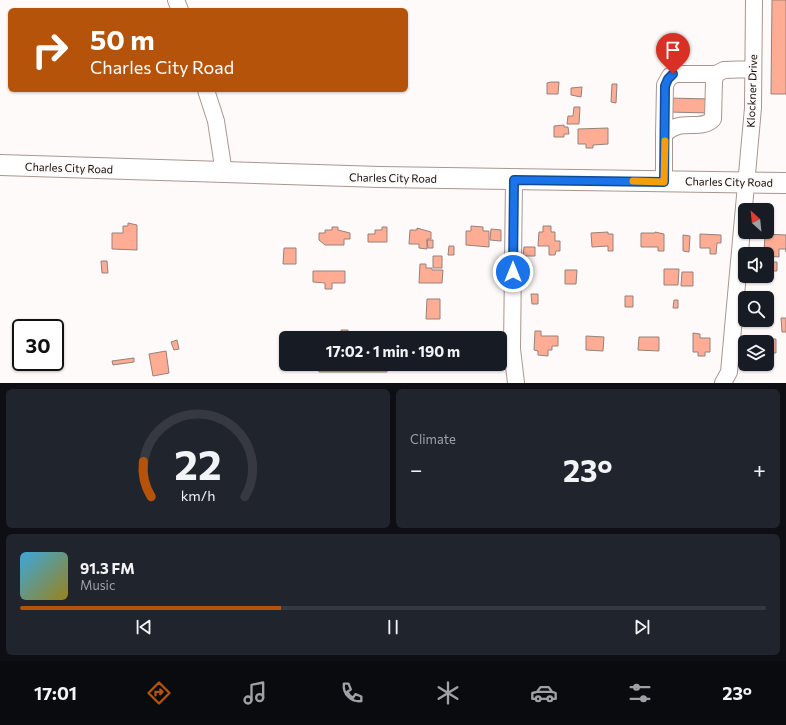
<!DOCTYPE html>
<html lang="en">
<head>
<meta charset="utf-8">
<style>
	:root { --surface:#171b24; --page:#20242c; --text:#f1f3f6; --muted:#9ea1a6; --line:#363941; --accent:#b45309 }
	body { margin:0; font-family:Commissioner,sans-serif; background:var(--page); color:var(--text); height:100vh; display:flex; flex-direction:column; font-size:15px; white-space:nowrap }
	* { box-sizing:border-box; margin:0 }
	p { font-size:13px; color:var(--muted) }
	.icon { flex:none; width:22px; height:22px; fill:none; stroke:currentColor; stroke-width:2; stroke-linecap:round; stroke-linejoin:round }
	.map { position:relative; height:383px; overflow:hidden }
	.sheet { display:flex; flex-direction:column; gap:6px; padding:6px; background:#0d0f14; flex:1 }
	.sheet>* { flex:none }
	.top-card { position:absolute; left:8px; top:8px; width:400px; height:84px; border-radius:6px; box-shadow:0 1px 3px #0004; background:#b45309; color:#fff; overflow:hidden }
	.needle { width:26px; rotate:333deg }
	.fabs { position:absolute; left:738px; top:203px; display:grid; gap:8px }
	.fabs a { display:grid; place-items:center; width:36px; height:36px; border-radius:6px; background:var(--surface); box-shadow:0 1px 3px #0004; font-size:20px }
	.speed { position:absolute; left:12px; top:319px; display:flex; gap:8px; font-size:20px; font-weight:700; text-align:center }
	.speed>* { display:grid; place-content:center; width:52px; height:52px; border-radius:50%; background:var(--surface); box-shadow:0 1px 3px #0004; line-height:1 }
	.speed .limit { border:2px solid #111; border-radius:6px; background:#fff; color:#111 }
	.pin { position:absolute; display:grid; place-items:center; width:34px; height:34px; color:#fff; margin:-41px -17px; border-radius:50% 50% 50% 0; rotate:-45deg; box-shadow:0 0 4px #0007 }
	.pin .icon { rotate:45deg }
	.me { position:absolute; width:44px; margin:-22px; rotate:0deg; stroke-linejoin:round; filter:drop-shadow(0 0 3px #0008) }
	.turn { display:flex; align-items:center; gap:14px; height:84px; padding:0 16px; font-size:18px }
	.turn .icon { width:52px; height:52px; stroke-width:2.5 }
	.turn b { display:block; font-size:28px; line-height:34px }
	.big { font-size:30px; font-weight:700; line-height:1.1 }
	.sheet .card { flex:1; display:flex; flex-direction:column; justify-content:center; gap:6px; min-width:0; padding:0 14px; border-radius:6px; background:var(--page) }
	.sheet .dial { align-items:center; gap:0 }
	.dial svg { height:104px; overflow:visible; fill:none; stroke:var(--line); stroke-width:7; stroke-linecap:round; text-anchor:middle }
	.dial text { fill:var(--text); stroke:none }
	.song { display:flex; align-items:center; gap:12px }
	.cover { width:48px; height:48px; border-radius:6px; background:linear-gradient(135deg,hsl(200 70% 55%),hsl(50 70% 35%)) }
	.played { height:4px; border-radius:2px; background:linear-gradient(90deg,var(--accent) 35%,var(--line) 35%) }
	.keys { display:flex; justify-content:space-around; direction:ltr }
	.heat { display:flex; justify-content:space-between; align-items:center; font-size:22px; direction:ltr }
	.sheet .tiles { flex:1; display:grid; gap:6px; grid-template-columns:1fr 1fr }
	.card:last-child { grid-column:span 2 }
	.trip { position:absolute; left:279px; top:331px; width:228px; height:40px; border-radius:6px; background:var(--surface); box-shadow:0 1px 3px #0004; font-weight:700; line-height:40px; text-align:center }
	.dock { display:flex; height:64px; justify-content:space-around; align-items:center; background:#090b0e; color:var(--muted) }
	.dock .icon { width:28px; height:28px }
	.dock .current { color:var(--accent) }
	.dock b { font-size:18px; color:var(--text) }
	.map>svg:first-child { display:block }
</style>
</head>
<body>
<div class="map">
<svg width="786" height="383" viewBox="0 0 786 383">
	<rect width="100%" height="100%" fill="#fefaf9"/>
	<!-- building -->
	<path fill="#fead94" stroke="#94827c" d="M772,0H786V94H771Z
		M551,82H559L558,94H547V83Z
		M612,84H617L616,103L611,102Z
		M582,87L581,97L571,95V88Z
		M668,98L710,99V113L668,112Z
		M574,107H580L579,124H567L568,116H573Z
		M564,125V127H568L569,134H564V137H554V126Z
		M608,128V144L593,145V148H586V144H578V129Z
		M128,223L137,225V250L112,249V233H123V226H128Z
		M471,226L483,227V231H489V247L466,245V231H471Z
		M543,226H551V232H555V241H560V251H556L555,255H549V246H538L539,232H543Z
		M332,227H338V230L350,233V239H344V245H325L319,240V233H325V230H332Z
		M382,227H387V242H368V234H375V230H382Z
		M417,228L431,232V239H427V249L419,248V244H409L410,230H417Z
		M491,229L501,230V241L490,240Z
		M608,232V234H613V251H608V246L592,247L591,233Z
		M655,232L664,234V251H658V247H641V233H655Z
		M700,234L721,235V243H717L716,254H710V248H700Z
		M765,234L786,235V252V249H779V257L767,256V254H764Z
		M683,235L690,236L689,252L683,251Z
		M427,240H433V248H428Z
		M449,246H454V255H448Z
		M524,247H535V256H523Z
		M284,248H296V264H283Z
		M433,256H442V268H433Z
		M101,261H107L108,273H102Z
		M767,262H777V271H767Z
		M420,264H426V268H432V270H443L442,283H419Z
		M664,269H679L678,285H664Z
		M565,270H577L576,284H565Z
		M313,271H345V283H332V289H325V283L313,282Z
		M682,272H693V286H681Z
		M531,294H538V304H532Z
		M625,296H633V307H625Z
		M427,299H440V319H426Z
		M674,300H678V308H673Z
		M781,318H786V332H782Z
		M341,330H348V338H341Z
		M535,331H541V336H558V346H552V350H548V356L538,355V351L534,350Z
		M425,332H436V338H425Z
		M693,333L700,334V338H710V352H705V356H698V352H693Z
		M586,336L604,337L603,351L586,350Z
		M639,337H659V351L638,350Z
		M759,339H776V353H771V357H767V342H759Z
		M177,340L179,349L174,350L171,342Z
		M166,351L169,373L153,376L149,354Z
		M134,358V362L113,365L112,361Z
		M319,364H387V372H319Z"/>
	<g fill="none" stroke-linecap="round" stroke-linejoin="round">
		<!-- minor casing -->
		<g stroke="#a89690" stroke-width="18">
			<path id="minor" d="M176,0L180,10
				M206,90L216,121L224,173
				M664,135L665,85L670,76L677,74H716
				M514,180L512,349L516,383
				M664,182V135C678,117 701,132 713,119L714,81L716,74L724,70L753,69
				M723,383L729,372L753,108L754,0"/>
		</g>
		<!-- major casing -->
		<g stroke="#a89690" stroke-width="22">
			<path id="major" d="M0,165L380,177L786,183"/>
		</g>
		<!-- minor -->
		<use href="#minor" stroke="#fff" stroke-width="16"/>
		<!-- major -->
		<use href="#major" stroke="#fff" stroke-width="20"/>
	</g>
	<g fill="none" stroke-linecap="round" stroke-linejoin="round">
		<!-- route casing -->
		<g stroke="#114b97" stroke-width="10">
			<path id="route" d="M513,272L514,180L664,182L665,86L668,79L673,74"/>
		</g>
		<!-- route -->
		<use href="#route" stroke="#1a73e8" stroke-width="7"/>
		<!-- slow -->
		<path stroke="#f59e0b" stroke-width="7" d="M633,181L664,182L665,141"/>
	</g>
	<g text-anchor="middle" stroke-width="4" stroke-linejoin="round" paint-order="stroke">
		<!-- street labels -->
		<g font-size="11" fill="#100a08" stroke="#fefaf9">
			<text transform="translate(752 91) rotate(-88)" y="4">Klockner Drive</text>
			<text transform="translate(69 168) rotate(2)" y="4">Charles City Road</text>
			<text transform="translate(393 178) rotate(1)" y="4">Charles City Road</text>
			<text transform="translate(729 182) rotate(1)" y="4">Charles City Road</text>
		</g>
	</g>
</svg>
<div class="fabs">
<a><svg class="needle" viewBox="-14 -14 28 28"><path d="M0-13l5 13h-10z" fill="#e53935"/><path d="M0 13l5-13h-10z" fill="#9ea1a6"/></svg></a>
<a><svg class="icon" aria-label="sound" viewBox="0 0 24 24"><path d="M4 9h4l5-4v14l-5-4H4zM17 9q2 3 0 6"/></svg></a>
<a><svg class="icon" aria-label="search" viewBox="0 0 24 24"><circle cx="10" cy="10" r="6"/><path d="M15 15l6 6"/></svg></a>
<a><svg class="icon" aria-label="layers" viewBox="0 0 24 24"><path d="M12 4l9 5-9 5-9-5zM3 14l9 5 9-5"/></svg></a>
</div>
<div class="speed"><div class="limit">30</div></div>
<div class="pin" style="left:673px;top:74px;background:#d93025"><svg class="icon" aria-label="arrive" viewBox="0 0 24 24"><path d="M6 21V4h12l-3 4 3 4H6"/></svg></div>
<svg class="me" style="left:513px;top:272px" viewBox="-20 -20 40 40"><circle r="17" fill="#1a73e8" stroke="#fff" stroke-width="3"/><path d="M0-11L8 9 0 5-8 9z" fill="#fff"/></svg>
<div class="trip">17:02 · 1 min · 190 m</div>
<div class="top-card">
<div class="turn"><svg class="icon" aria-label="right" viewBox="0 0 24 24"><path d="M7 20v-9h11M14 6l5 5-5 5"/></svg><div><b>50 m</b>Charles City Road</div></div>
</div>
</div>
<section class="sheet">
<div class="tiles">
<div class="card dial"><svg viewBox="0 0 100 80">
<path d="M14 69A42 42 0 1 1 86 69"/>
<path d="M14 69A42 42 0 0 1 8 42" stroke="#b45309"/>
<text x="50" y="56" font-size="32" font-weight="700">22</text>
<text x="50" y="72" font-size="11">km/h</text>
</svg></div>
<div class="card"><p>Climate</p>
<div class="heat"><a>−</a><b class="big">23°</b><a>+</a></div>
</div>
<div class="card">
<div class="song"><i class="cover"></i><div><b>91.3 FM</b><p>Music</p></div></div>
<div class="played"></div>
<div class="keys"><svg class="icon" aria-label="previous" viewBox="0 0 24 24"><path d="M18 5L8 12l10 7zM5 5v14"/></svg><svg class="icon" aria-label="pause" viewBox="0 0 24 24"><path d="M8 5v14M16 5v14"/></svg><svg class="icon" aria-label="next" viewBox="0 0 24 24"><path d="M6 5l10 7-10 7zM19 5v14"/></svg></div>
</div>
</div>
</section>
<nav class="dock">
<b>17:01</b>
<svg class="icon current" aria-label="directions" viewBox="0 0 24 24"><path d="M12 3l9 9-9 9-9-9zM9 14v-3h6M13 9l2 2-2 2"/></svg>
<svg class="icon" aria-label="music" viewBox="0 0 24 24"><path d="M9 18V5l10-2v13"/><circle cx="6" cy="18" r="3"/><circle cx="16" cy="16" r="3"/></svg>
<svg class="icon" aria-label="phone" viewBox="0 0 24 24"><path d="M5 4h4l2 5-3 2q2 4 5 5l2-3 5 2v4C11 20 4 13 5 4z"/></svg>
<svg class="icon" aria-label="climate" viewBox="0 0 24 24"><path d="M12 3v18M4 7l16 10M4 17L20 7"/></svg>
<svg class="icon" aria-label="car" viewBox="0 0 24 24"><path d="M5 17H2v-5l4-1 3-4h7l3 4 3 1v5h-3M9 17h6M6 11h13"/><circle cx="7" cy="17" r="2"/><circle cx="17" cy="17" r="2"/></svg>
<svg class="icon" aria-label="filters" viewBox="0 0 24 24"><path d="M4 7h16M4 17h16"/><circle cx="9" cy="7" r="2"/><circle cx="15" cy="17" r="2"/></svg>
<b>23°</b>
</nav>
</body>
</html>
